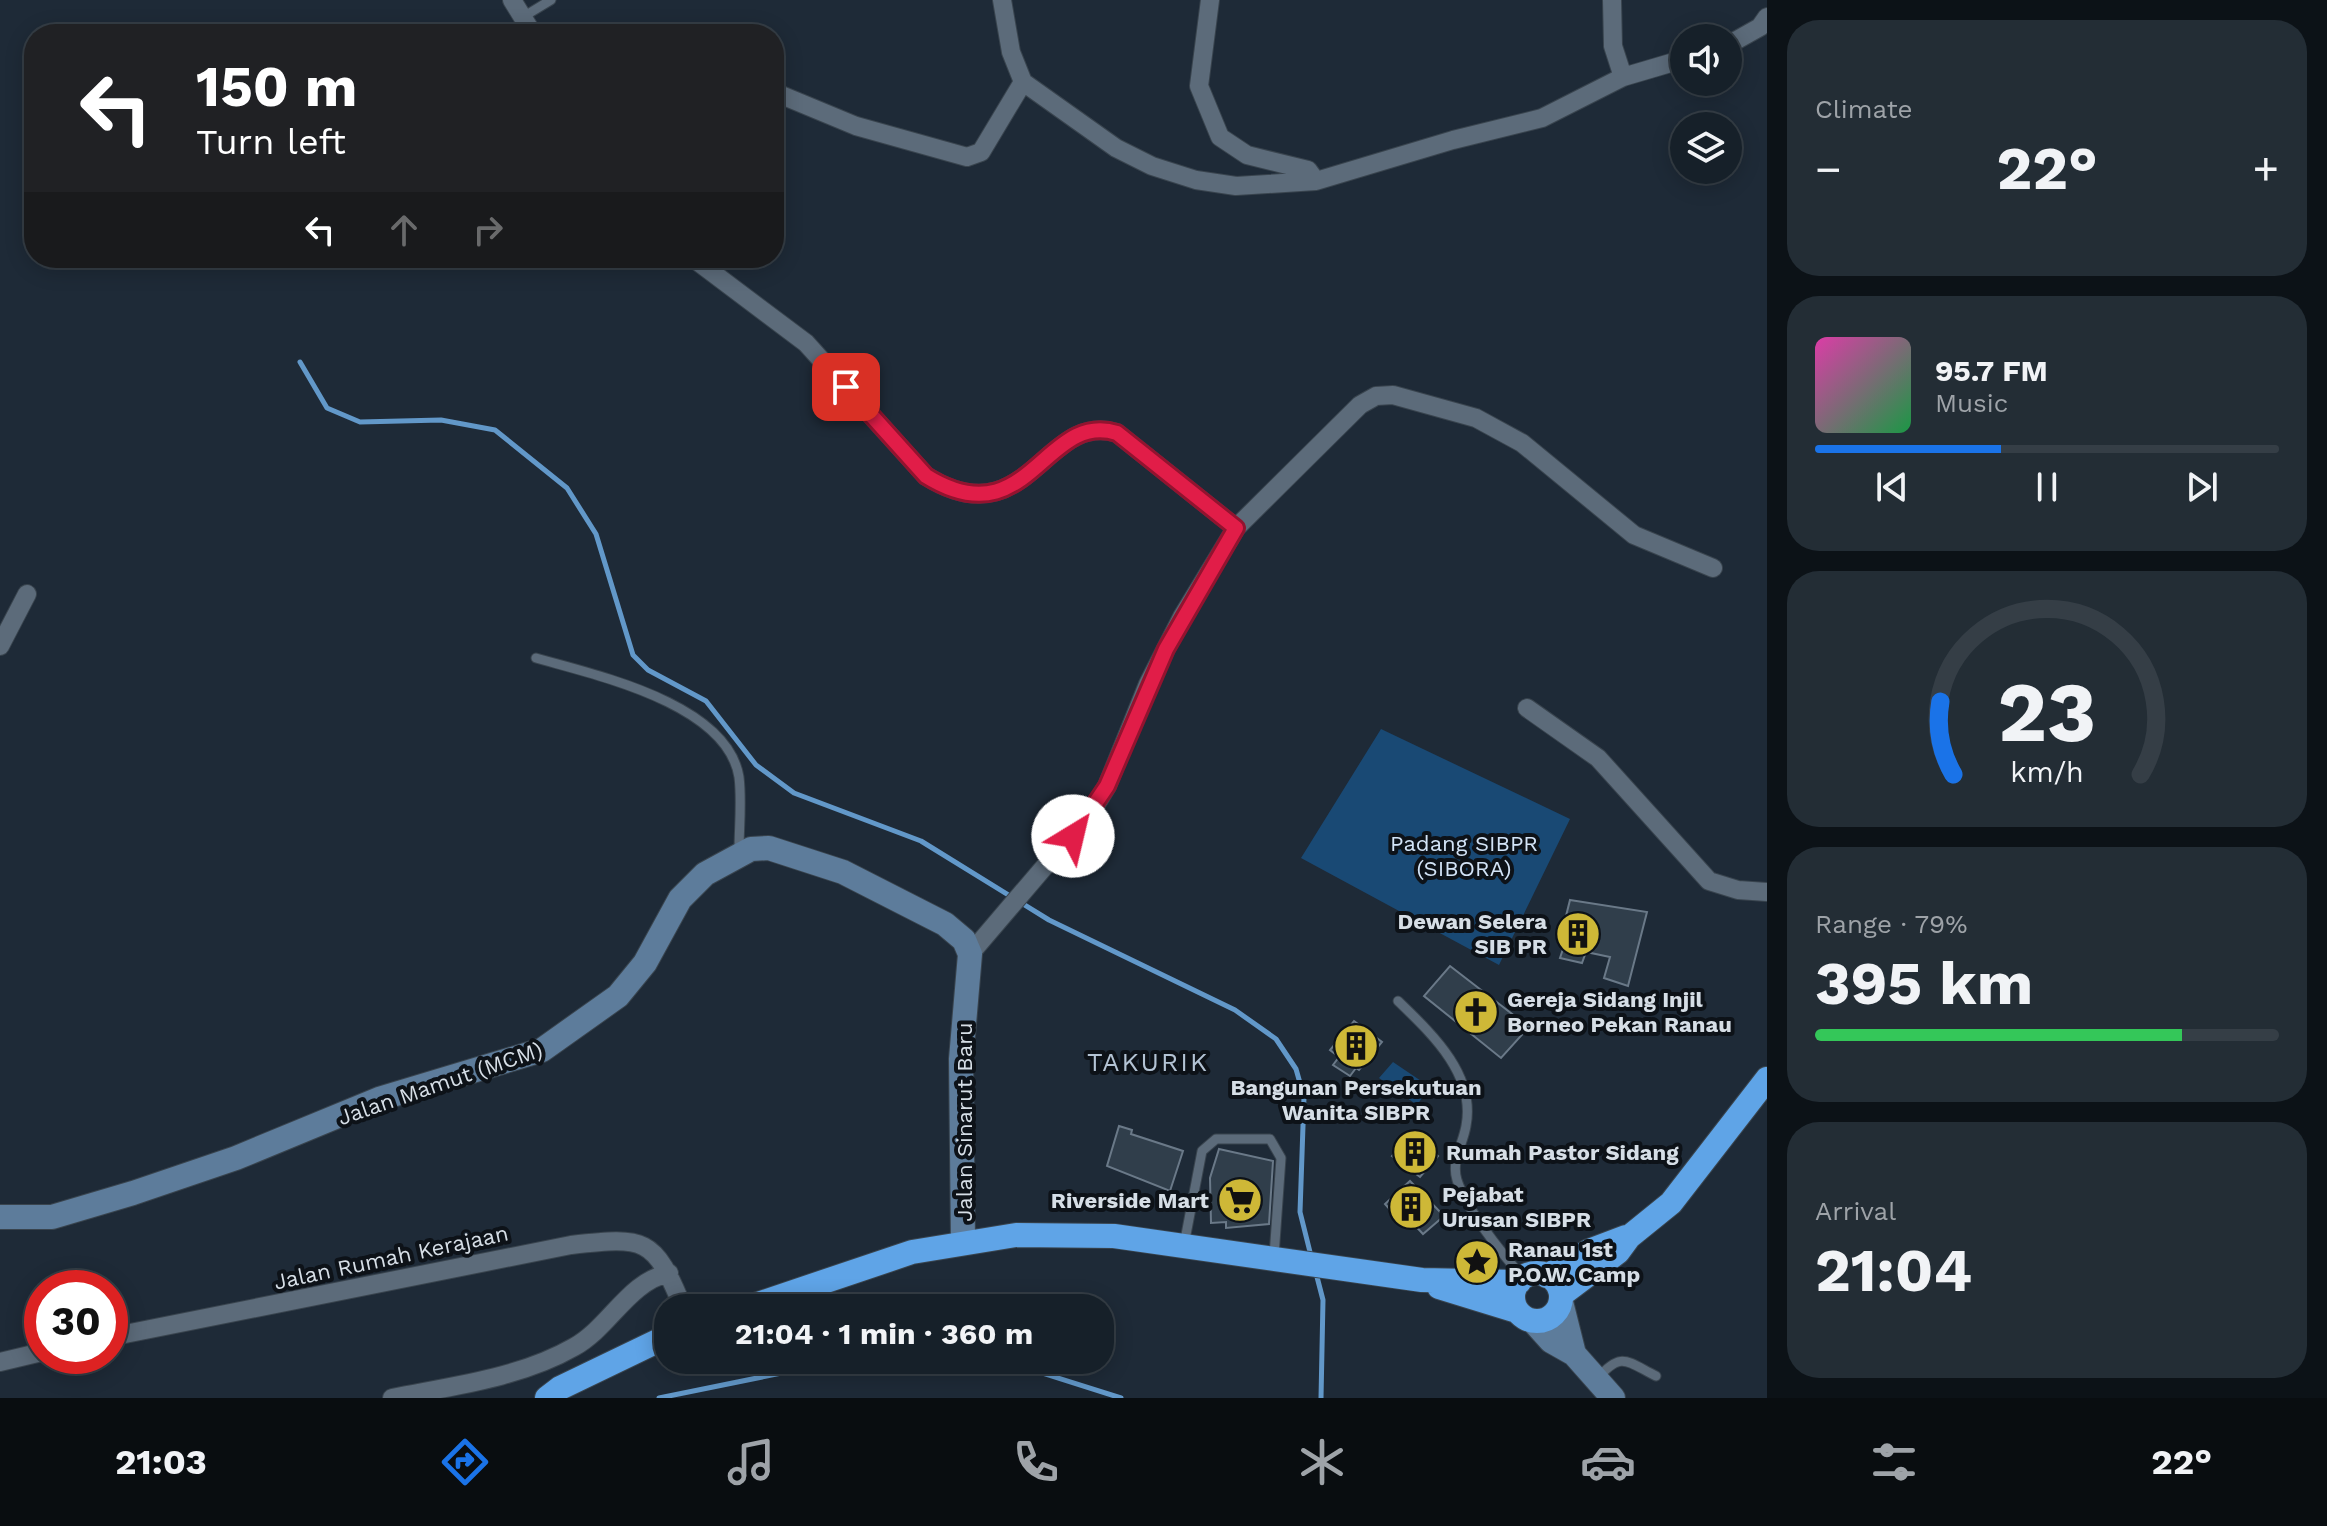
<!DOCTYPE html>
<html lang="en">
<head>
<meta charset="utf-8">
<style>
	:root { --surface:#162029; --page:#232d35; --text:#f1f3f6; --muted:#9ea3a8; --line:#353e46; --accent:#1a73e8 }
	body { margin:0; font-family:"Work Sans",sans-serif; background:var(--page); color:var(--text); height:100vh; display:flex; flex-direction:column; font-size:30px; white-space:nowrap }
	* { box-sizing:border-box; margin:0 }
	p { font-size:26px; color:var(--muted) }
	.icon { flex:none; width:44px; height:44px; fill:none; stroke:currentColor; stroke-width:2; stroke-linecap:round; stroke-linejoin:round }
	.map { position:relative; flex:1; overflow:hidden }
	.sheet { display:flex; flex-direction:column; gap:20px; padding:20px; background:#0c1217; width:560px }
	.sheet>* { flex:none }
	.banner { position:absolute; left:24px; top:24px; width:760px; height:244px; border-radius:32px; box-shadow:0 4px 20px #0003,0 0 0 2px var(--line); background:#202124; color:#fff; overflow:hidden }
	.buttons { position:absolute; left:1670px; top:24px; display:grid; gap:16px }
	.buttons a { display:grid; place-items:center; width:72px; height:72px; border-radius:50%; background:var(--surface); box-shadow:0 4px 20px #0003,0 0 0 2px var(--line); font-size:40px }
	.speed { position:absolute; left:24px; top:1270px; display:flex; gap:16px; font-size:40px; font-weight:700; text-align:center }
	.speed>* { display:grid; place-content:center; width:104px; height:104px; border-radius:50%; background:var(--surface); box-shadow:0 4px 20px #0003,0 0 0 2px var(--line); line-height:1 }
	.speed .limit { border:12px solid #d22; background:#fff; color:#111 }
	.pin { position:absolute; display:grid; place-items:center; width:68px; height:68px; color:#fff; margin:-34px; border-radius:16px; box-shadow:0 4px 12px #0006 }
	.me { position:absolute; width:88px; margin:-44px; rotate:36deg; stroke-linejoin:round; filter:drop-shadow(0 0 6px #0008) }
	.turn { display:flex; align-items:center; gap:28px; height:168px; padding:0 40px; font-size:36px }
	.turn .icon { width:104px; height:104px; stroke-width:2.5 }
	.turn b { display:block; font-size:56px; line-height:68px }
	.lanes { display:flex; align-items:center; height:76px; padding:0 40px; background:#0003; justify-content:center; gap:40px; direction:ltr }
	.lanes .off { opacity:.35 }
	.big { font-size:60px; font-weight:700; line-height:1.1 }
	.sheet .tile { flex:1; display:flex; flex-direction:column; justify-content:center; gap:12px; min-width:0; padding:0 28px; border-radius:32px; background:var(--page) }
	.sheet .dial { align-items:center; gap:0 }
	.dial svg { height:208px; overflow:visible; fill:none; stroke:var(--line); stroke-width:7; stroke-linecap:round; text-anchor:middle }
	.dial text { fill:var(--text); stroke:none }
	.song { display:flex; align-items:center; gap:24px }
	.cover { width:96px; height:96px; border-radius:12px; background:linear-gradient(135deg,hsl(320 70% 55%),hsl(140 70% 35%)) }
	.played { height:8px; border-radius:4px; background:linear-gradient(90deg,var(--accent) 40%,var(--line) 40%) }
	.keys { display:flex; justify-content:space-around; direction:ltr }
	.heat { display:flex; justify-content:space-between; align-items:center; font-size:44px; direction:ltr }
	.charge { height:12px; border-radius:6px; background:linear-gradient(90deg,#34c759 79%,var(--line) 0) }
	.trip { position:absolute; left:654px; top:1294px; width:460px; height:80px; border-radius:32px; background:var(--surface); box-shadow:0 4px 20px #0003,0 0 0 2px var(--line); font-weight:700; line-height:80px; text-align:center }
	.tab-bar { display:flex; height:128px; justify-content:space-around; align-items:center; background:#090d10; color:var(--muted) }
	.tab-bar .icon { width:56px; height:56px }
	.tab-bar .selected { color:var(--accent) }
	.tab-bar b { font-size:36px; color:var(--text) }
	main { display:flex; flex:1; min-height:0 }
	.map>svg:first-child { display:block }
</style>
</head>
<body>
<main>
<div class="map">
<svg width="1767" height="1398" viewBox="0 0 1767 1398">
	<rect width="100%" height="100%" fill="#1e2a37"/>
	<!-- green -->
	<path fill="#194974" d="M1381,729L1570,819L1499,965L1301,858Z
		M1393,1062L1430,1087L1417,1105L1379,1078Z"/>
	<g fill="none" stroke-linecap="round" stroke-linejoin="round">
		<!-- stream -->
		<path stroke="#6298c9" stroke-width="5" d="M300,362L327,408L360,422L441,420L495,430L567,488L596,534L633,655L648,670L706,701L756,765L794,793L921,841L1049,920L1235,1010L1276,1039L1296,1069L1304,1097L1300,1212L1311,1256
			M1316,1273L1323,1300L1321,1398
			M1001,1360L1121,1398
			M659,1398L846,1360"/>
	</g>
	<!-- building -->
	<path fill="#303e4b" stroke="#6a7988" stroke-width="2" d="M1570,900L1647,912L1628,986L1604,978L1610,957L1586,952L1582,963L1560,958L1564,946L1559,944Z
		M1450,966L1529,1027L1501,1058L1424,996Z
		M1354,1021L1382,1042L1359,1070L1356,1068L1350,1076L1333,1065L1339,1057L1330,1050Z
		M1119,1126L1132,1130L1131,1134L1183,1151L1170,1191L1107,1166Z
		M1412,1132L1438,1156L1420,1177L1392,1156Z
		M1219,1149L1273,1161L1269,1224L1226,1228V1222L1211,1223L1210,1178Z
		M1410,1181L1444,1216L1423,1234L1400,1209L1394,1214L1385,1204Z"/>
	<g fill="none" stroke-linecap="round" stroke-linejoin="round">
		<!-- lane casing -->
		<g stroke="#39444e" stroke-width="11">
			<path id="lane" d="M523,17L551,0
				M536,658C595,675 727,703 739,777C742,801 739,828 739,851
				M1398,1001C1431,1033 1476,1074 1466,1126C1463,1144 1451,1161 1457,1180C1467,1211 1502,1253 1523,1278
				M1184,1245L1202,1151L1216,1139H1270L1281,1158L1274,1256
				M1597,1379C1621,1351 1626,1361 1656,1376"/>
		</g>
		<!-- street casing -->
		<g stroke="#39444e" stroke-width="20">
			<path id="street" d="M512,0L533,34
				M1002,0L1011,52L1023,82L1116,148L1152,166L1196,180L1236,186L1316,181L1453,140L1542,118L1623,77L1684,59
				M1210,0L1199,86L1220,137L1247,155L1308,170L1316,181
				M1612,0L1613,46L1623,77
				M1728,45L1760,27L1767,17
				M774,92L856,126L967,157L981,152L1023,82
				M693,258L806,343L926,476C1028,540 1045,410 1117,433L1236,528
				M0,646L27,594
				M1527,708L1598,758L1709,881L1738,890L1767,892
				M970,954L1092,811L1107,786L1148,684L1182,617L1236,528L1360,405L1376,396L1393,395L1476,418L1522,443L1634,535L1713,568
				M110,1337L571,1245C645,1237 654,1236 683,1308
				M0,1362L42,1352
				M392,1398C452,1386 520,1378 574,1347C610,1327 628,1282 669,1273"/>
		</g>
		<!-- secondary casing -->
		<g stroke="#39444e" stroke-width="26">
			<path id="secondary" d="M0,1217H52L133,1193L236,1158L379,1099L542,1050L618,996L645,963L680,899L705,874L751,849L769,848L843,872L945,924L964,940L970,954L961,1059L963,1242
				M1561,1302L1574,1354
				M1533,1321L1551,1341L1574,1354L1613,1398"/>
		</g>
		<!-- highway casing -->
		<g stroke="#39444e" stroke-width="26">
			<path id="highway" d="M1513 1297a24 24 0 1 1 48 0a24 24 0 1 1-48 0Z
				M1547,1276L1589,1251L1626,1237
				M1439,1287L1517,1311
				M1561,1295L1618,1252L1629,1237L1671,1203L1767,1079
				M746,1308L912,1252L1016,1235L1114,1236L1422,1280L1519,1282
				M547,1398L560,1388L668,1336"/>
		</g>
		<!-- lane -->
		<use href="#lane" stroke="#5c6b7a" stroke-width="9"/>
		<!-- street -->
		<use href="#street" stroke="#5c6b7a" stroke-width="18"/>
		<!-- secondary -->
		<use href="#secondary" stroke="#5d7c9b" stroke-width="24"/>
		<!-- highway -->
		<use href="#highway" stroke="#5fa4e7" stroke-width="24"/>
	</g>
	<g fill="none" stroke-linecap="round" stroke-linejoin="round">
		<!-- route casing -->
		<g stroke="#92132f" stroke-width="20">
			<path id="route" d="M846,387L926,476C1029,540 1044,410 1117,433L1236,528L1166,649L1107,786L1073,836"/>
		</g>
		<!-- route -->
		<use href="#route" stroke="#e11d48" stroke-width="14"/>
	</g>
	<!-- icons -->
	<defs>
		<g id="building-disc" transform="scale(2.3)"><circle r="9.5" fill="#ceb837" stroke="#0d1218"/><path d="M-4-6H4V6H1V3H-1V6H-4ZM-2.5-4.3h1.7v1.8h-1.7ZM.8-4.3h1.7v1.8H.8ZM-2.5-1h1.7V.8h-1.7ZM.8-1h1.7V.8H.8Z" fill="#111"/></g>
		<g id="church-disc" transform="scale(2.3)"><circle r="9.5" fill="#ceb837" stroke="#0d1218"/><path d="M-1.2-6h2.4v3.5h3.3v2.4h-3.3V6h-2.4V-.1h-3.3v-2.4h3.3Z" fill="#111"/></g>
		<g id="supermarket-disc" transform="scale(2.3)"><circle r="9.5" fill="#ceb837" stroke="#0d1218"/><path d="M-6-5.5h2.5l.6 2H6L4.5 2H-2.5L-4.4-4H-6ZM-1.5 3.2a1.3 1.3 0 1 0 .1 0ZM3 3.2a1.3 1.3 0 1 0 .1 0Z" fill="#111"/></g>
		<g id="sight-disc" transform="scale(2.3)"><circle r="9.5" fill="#ceb837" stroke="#0d1218"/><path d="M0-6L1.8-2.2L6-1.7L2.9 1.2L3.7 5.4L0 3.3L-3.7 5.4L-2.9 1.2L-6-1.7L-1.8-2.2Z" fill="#111"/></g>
	</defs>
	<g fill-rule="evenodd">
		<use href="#building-disc" x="1578" y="934"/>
		<use href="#church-disc" x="1476" y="1012"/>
		<use href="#building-disc" x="1356" y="1046"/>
		<use href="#building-disc" x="1415" y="1152"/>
		<use href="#supermarket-disc" x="1240" y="1200"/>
		<use href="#building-disc" x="1411" y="1207"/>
		<use href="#sight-disc" x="1477" y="1262"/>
	</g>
	<g text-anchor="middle" stroke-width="8" stroke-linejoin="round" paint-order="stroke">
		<!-- park labels -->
		<g font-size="22" fill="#d3e4f7" stroke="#0d1218">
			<text x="1464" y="851">Padang SIBPR<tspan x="1464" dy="25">(SIBORA)</tspan></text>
		</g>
		<!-- poi labels -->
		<g font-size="22" font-weight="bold" fill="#d6dee6" stroke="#0d1218" text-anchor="start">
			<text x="1547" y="929" text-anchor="end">Dewan Selera<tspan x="1547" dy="25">SIB PR</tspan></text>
			<text x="1507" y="1007">Gereja Sidang Injil<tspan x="1507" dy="25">Borneo Pekan Ranau</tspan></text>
			<text x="1356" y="1095" text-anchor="middle">Bangunan Persekutuan<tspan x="1356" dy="25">Wanita SIBPR</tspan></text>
			<text x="1446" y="1160">Rumah Pastor Sidang</text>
			<text x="1442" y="1202">Pejabat<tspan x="1442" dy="25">Urusan SIBPR</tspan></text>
			<text x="1209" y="1208" text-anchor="end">Riverside Mart</text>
			<text x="1508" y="1257">Ranau 1st<tspan x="1508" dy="25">P.O.W. Camp</tspan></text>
		</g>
		<!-- street labels -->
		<g font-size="22" fill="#d6dee6" stroke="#0d1218">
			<text transform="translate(440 1083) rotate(-19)" y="8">Jalan Mamut (MCM)</text>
			<text transform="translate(964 1122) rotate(-90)" y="8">Jalan Sinarut Baru</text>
			<text transform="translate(391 1257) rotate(-12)" y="8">Jalan Rumah Kerajaan</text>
		</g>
		<!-- quarter labels -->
		<g font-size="26" letter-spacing="2" fill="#b3c3d4" stroke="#0d1218">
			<text x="1148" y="1071">TAKURIK</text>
		</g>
	</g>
</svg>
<div class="buttons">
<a><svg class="icon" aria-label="sound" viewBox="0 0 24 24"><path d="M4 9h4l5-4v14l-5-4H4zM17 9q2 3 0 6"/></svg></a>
<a><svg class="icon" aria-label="layers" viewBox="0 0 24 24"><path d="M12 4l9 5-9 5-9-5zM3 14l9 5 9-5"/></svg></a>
</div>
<div class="speed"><div class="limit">30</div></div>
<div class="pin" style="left:846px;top:387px;background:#d93025"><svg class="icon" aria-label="arrive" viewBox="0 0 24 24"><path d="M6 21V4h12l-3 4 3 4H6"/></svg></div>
<svg class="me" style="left:1073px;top:836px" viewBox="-20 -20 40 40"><circle r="19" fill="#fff"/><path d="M0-13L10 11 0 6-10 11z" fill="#e11d48"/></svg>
<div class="trip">21:04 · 1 min · 360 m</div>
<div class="banner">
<div class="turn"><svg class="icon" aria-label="left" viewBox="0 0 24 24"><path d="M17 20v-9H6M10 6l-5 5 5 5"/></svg><div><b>150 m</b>Turn left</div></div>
<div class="lanes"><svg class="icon" aria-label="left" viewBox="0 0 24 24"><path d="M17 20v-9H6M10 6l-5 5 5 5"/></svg><svg class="icon off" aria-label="ahead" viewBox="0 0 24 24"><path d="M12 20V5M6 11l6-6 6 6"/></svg><svg class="icon off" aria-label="right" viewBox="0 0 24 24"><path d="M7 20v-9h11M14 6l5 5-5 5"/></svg></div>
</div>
</div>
<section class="sheet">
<div class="tile"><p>Climate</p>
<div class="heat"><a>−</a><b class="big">22°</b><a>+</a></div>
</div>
<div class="tile">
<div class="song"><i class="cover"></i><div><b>95.7 FM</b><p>Music</p></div></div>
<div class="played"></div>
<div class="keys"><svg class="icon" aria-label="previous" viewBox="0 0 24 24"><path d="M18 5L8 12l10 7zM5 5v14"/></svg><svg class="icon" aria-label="pause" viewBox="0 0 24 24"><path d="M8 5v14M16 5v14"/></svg><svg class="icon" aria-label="next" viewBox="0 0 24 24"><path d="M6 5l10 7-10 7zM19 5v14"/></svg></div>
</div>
<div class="tile dial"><svg viewBox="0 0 100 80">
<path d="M14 69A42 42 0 1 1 86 69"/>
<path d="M14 69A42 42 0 0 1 9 41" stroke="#1a73e8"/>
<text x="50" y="56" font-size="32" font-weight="700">23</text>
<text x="50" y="72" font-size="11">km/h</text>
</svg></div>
<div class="tile"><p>Range · 79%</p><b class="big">395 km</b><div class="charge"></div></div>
<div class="tile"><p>Arrival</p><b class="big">21:04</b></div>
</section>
</main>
<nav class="tab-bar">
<b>21:03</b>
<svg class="icon selected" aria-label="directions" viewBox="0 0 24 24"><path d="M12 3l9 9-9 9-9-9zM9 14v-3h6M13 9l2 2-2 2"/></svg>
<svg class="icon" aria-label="music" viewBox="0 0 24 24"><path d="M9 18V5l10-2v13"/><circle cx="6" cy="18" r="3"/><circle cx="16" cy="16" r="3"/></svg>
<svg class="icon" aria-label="phone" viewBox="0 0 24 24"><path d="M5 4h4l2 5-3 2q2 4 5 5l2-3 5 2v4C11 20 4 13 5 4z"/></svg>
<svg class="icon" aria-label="climate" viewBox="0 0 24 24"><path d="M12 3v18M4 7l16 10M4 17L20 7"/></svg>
<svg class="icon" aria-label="car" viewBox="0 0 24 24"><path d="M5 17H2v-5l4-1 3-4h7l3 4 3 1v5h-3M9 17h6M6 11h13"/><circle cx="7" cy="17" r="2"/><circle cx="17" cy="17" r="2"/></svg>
<svg class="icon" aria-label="filters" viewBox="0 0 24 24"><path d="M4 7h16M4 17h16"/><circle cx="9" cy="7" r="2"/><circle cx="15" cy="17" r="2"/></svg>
<b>22°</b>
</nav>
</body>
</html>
